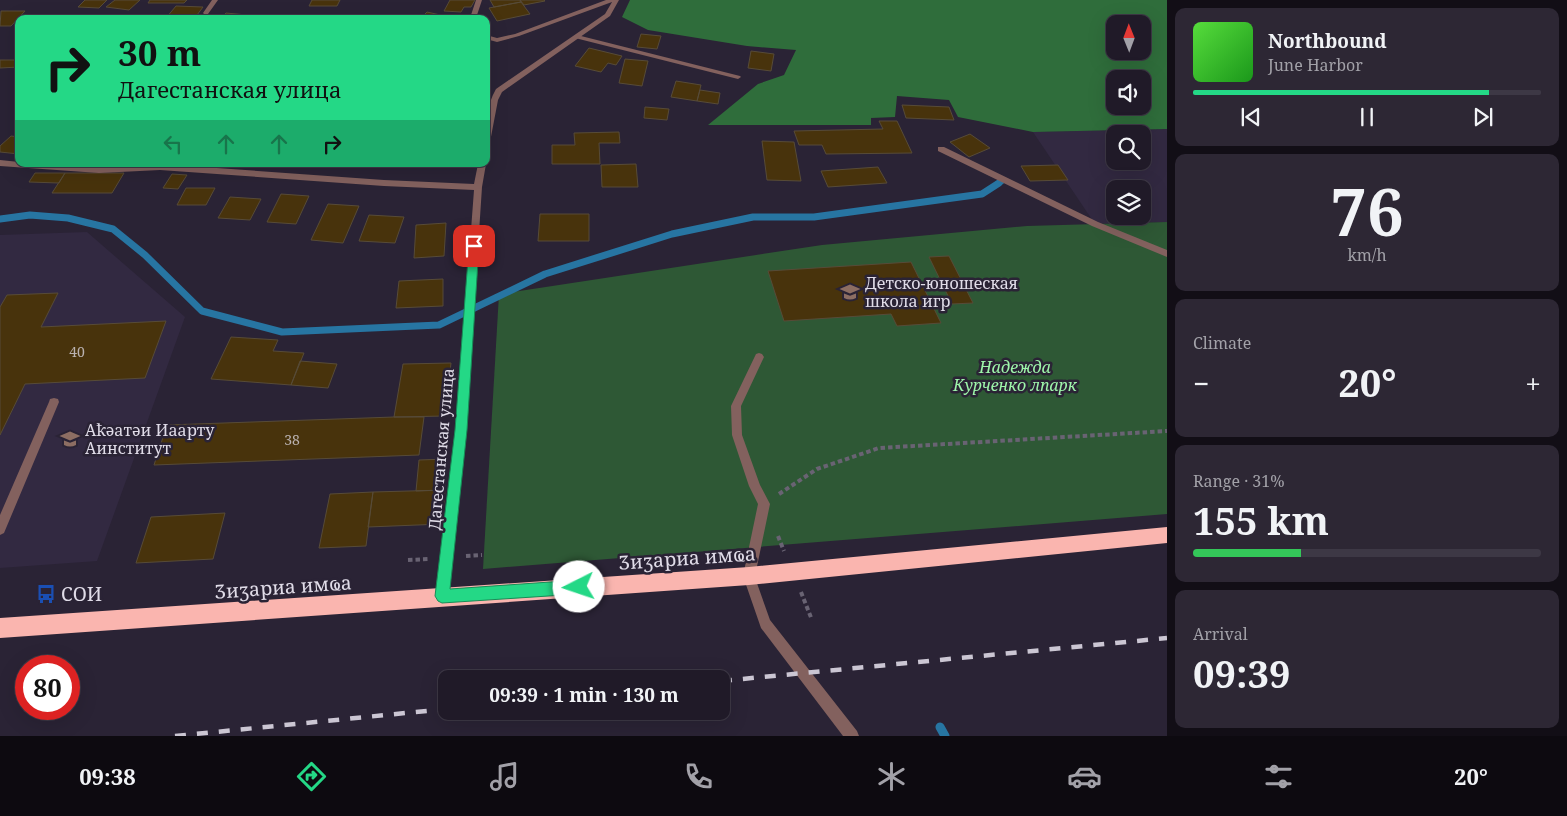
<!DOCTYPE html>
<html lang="en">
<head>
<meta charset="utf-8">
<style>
	:root { --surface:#201a28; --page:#2d2734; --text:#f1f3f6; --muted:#a2a1a8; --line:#3d3845; --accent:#24d886 }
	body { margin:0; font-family:"Noto Serif",serif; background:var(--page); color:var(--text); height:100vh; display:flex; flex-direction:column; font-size:19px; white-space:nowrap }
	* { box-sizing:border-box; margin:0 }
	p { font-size:16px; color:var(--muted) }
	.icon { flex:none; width:28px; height:28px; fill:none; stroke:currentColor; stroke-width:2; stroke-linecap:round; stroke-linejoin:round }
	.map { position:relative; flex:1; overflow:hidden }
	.panel { display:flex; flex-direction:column; gap:8px; padding:8px; background:#120e16; width:400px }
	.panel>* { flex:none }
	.guide { position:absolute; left:15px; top:15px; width:475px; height:152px; border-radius:10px; box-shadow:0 5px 20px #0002,0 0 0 1px var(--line); background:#24d886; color:#111; overflow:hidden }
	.needle { width:32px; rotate:359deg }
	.buttons { position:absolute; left:1106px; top:15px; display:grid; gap:10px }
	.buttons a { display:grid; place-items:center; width:45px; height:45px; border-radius:10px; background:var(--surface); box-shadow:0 5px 20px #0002,0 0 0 1px var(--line); font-size:25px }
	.speed { position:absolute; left:15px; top:655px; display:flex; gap:10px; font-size:25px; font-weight:700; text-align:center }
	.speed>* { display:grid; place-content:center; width:65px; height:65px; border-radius:50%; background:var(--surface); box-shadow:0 5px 20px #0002,0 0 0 1px var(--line); line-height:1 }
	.speed .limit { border:8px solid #d22; background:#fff; color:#111 }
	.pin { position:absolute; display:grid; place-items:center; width:42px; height:42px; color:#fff; margin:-21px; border-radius:10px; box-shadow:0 2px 8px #0006 }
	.me { position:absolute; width:55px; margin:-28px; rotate:266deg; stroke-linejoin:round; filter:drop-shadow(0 0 4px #0008) }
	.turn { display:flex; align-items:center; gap:18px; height:105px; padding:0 20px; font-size:22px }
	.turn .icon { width:65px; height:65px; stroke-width:2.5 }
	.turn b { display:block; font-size:35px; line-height:42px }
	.lanes { display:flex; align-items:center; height:48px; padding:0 20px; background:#0003; justify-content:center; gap:25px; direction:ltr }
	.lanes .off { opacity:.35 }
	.big { font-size:38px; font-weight:700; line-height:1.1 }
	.panel .card { flex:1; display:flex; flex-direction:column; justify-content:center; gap:8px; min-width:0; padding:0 18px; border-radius:10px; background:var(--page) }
	.panel .dial { align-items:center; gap:0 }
	.dial b { font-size:65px; line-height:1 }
	.song { display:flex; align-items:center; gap:15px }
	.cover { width:60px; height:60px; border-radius:8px; background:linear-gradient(135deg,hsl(110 70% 55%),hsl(120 70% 35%)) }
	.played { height:5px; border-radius:2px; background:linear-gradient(90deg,var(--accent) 85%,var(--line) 85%) }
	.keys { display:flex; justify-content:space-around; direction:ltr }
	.heat { display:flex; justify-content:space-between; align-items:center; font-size:28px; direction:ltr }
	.charge { height:8px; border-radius:4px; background:linear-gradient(90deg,#34c759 31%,var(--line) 0) }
	.trip { position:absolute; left:438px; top:670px; width:292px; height:50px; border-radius:10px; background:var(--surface); box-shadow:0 5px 20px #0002,0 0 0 1px var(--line); font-weight:700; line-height:50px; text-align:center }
	.dock { display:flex; height:80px; justify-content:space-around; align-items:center; background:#0d0a10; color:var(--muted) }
	.dock .icon { width:35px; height:35px }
	.dock .selected { color:var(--accent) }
	.dock b { font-size:22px; color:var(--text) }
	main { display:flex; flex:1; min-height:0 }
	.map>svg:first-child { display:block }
</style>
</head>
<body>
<main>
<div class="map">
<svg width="1167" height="736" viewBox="0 0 1167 736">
	<rect width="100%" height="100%" fill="#2a2335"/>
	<!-- built -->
	<path fill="#322941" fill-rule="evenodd" d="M1167,129V222L1095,224L1033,132ZM1115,134H1142V161H1115ZM1115,189H1142V216H1115Z
		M87,232L185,317L97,561L0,568V235Z"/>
	<!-- green -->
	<path fill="#2e5835" d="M1167,222V514L483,569L499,294L822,245L1027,226Z"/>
	<!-- forest -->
	<path fill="#2f6d3b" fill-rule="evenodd" d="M630,0H1167V129L1033,132L958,117L949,100L897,96L895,117L871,118V125H708L758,84L784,75L796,50L747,46L648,30L622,17ZM1115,24H1142V51H1115ZM1115,79H1142V106H1115Z"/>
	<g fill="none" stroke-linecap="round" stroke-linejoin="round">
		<!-- stream-far2 -->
		<path stroke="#2775a2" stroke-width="5.5" d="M997,184L1004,180"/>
		<!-- stream-far1 -->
		<path stroke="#2775a2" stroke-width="7" d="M0,219L30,215L68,218L113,229L145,255L202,311L282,332L439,325L545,274L672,234L753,217H814L982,194L999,183"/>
		<!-- stream -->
		<path stroke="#2775a2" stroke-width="9" d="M940,727L945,736"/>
	</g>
	<!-- building -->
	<path fill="#48330c" stroke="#574b38" d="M85,0H107L99,8L78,7Z
		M115,0H140L129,10L106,7Z
		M150,0H187L184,3H148Z
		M312,0H340L337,6H309Z
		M450,0H475L471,7H464L461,12L444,11Z
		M490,0H520L521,2L494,7Z
		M520,0H544L545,1L524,5Z
		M521,2L530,14L497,21L489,8Z
		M176,6L203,7L194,19L166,18Z
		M25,11L11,26H0L1,11Z
		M427,12L458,19H420Z
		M226,13L247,15L244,19H220Z
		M641,34L661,36L657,49L637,47Z
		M589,48L622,56L616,65L608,63L601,72L575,66Z
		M751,51L774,54L771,71L748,68Z
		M625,59L648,61L642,86L619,83Z
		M0,60H19V67L0,68Z
		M676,81L701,85L697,101L671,97Z
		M700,90L720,93L718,104L697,101Z
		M902,105L949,107L954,120L906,118Z
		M645,107L669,109L667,120L644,118Z
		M879,121H897L912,153L826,154L822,145H799L794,131L883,129Z
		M619,132L620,143H599L600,164H552V145H575L574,133Z
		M970,134L990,148L969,157L950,142Z
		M11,136L19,137V154L0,152V146Z
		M762,141L794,142L801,181L767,180Z
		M636,164L638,187H602L601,165Z
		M1058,165L1068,180L1030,181L1021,166Z
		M878,167L887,183L828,187L821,171Z
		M35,173H65L59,183L29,182Z
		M65,173H124L112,193H52Z
		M172,174L187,175L178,189L163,188Z
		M186,188H215L206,205H177Z
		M281,194L309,196L296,224L267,222Z
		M230,197L261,199L250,220L218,218Z
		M328,204L359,206L343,243L311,240Z
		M540,214H589V241H538Z
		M369,215L404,217L395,243L359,241Z
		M446,223L444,256L414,258L416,225Z
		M949,256L973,303L952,304L929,257Z
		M911,262L941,323L897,326L891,314L784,321L768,271Z
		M443,279V306L396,308L399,281Z
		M58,293L41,327L166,321L145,378L25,384L0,435V307L7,295Z
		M231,337L278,340L273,351L304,353L291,385L211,379Z
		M300,361L337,364L328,388L291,385Z
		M451,363L445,416L394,417L403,364Z
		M394,417H424L419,455L154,465L167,425Z
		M447,459L445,490L416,491L419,460Z
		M445,490L442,524L368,527L373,492Z
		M373,492L366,546L319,548L330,494Z
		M225,513L213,559L136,563L151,517Z"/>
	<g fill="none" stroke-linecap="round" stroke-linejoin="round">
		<!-- path -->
		<path stroke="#696373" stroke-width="4" stroke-dasharray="4.5 3" stroke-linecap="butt" d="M779,494L817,469L879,448L1167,431
			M778,536L784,551
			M466,556L482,555
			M408,560L430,559
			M801,592L812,620"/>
		<!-- lane -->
		<path fill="#83615e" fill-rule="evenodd" d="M212,0H218L208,14H204L203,13Z
			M577,35L740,76L741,77L738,79L575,38V36Z
			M759,353L762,354L764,357L741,406L742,435L760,485L770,504L755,576L753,580L749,582L745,580L743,576L758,504L749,486L732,435L731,406L756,354Z
			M54,398L58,399L59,402L4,533L0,535V515L49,402L50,399Z"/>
		<!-- street -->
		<path fill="#83615e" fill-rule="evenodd" d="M476,0H482L477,15L478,19H472L471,15Z
			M606,0H619L610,16L502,92L498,100L490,142L486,144C486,125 486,106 496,89L605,14L612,2L519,36L497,42L486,39V35L497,38L515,34Z
			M938,147H944L1098,222L1167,250V257L1092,226L938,151Z
			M0,160L19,162V164H47L99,167L160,164L384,180L474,184L478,164H486L482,187L466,430L449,596L447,600L443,602L439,600L437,596L456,430L474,190L384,186L160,170L99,173L0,166Z
			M749,570L753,572L770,620L857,731L859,736H843L761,628L743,576L745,572Z"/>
		<!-- highway -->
		<path fill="#fab5af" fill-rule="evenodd" d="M1167,527V543L749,585L0,638V618L749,567Z"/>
		<!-- rail -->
		<path stroke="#cbc6d3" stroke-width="4.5" stroke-dasharray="11 11" stroke-linecap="butt" d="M721,681L1167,638
			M175,736L446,709"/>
	</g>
	<!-- route -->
	<path fill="#24d886" stroke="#178c57" d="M474,242L479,246L467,430L450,589L579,580L584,582L586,587L584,592L579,594L442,603L438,601L435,596L455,430L469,246Z"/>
	<!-- icons -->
	<defs>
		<g id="school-bare" transform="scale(1.5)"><path d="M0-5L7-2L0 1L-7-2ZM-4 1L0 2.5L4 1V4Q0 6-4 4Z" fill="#8d6e63" stroke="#2a2335" stroke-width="2.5" paint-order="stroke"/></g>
		<g id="university-bare" transform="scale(1.5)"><path d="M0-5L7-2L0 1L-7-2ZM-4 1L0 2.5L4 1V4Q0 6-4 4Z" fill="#8d6e63" stroke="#2a2335" stroke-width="2.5" paint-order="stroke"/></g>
		<g id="bus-bare" transform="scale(1.5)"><path d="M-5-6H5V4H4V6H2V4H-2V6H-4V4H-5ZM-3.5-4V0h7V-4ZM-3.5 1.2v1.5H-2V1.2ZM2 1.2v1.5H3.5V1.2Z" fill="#1a4fb4" stroke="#2a2335" stroke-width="2.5" paint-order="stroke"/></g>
	</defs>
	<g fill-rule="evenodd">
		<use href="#school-bare" x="850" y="292"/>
		<use href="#university-bare" x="70" y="439"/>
		<use href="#bus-bare" x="46" y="594"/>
	</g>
	<g text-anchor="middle" stroke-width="5" stroke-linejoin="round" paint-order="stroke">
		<!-- number labels -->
		<g font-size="14" fill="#bab2b1">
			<text x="77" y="357">40</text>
			<text x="292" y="445">38</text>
		</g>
		<!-- poi labels -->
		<g font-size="16" fill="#e0dce8" stroke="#2a2335" text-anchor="start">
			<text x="865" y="289">Детско-юношеская<tspan x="865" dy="18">школа игр</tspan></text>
			<text x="85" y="436">Аҟәатәи Иаарту<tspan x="85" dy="18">Аинститут</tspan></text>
		</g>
		<!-- park labels -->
		<g font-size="16" font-style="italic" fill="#9ef5aa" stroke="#2a2335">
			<text x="1015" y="373">Надежда<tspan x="1015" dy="18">Курченко лпарк</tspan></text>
		</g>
		<!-- street labels -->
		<g font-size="16" fill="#e0dce8" stroke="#2a2335">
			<text transform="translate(441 449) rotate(-85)" y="6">Дагестанская улица</text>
		</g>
		<!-- near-street labels -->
		<g font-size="19" fill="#e0dce8" stroke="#2a2335">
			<text transform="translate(687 558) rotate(-4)" y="7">Ӡиӡариа имҩа</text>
			<text transform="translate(283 587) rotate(-4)" y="7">Ӡиӡариа имҩа</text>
		</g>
		<!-- near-poi labels -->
		<g font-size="19" fill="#e0dce8" stroke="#2a2335" text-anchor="start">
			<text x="61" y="601">СОИ</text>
		</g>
	</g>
</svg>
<div class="buttons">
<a><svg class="needle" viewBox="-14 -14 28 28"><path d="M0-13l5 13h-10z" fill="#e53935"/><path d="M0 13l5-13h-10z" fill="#a2a1a8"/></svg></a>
<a><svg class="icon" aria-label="sound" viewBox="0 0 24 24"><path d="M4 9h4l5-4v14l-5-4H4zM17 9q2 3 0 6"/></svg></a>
<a><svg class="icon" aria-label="search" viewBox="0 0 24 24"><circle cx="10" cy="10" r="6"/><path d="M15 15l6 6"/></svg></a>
<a><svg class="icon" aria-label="layers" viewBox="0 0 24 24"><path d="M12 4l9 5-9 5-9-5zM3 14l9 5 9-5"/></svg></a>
</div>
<div class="speed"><div class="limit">80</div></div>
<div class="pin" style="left:474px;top:246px;background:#d93025"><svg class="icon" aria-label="arrive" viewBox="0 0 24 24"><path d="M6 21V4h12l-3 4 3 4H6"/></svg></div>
<svg class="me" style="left:579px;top:587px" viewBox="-20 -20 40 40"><circle r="19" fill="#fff"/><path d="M0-13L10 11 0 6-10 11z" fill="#24d886"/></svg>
<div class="trip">09:39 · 1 min · 130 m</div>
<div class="guide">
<div class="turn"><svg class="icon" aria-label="right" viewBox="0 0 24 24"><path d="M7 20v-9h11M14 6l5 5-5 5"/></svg><div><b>30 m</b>Дагестанская улица</div></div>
<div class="lanes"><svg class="icon off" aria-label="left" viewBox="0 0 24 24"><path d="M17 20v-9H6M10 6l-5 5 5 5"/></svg><svg class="icon off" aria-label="ahead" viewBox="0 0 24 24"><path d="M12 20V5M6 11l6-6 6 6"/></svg><svg class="icon off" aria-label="ahead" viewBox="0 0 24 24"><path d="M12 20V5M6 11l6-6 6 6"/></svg><svg class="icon" aria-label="right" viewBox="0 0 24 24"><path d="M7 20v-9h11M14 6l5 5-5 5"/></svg></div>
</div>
</div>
<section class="panel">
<div class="card">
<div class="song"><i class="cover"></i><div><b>Northbound</b><p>June Harbor</p></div></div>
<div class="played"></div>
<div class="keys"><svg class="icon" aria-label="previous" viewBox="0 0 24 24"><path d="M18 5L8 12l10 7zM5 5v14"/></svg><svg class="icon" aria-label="pause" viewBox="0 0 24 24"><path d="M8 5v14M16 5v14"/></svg><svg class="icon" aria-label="next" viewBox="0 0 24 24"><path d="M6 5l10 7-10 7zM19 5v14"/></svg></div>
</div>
<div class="card dial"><b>76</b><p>km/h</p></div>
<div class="card"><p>Climate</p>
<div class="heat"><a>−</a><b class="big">20°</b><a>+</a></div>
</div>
<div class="card"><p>Range · 31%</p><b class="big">155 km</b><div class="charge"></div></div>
<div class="card"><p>Arrival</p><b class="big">09:39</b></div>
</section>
</main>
<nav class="dock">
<b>09:38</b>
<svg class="icon selected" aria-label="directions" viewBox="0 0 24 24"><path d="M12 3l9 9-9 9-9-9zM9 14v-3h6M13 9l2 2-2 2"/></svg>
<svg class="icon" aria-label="music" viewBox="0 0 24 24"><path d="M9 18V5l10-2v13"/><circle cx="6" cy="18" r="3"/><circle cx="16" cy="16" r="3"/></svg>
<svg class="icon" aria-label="phone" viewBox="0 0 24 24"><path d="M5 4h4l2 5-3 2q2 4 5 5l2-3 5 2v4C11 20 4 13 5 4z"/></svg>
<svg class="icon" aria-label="climate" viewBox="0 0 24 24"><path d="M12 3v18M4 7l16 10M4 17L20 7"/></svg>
<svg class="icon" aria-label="car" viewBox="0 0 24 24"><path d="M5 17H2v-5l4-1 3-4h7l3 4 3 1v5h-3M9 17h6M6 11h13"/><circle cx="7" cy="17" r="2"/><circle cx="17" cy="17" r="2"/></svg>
<svg class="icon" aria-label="filters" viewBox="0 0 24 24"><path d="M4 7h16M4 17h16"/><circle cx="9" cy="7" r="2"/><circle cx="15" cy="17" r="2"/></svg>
<b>20°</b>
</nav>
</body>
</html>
